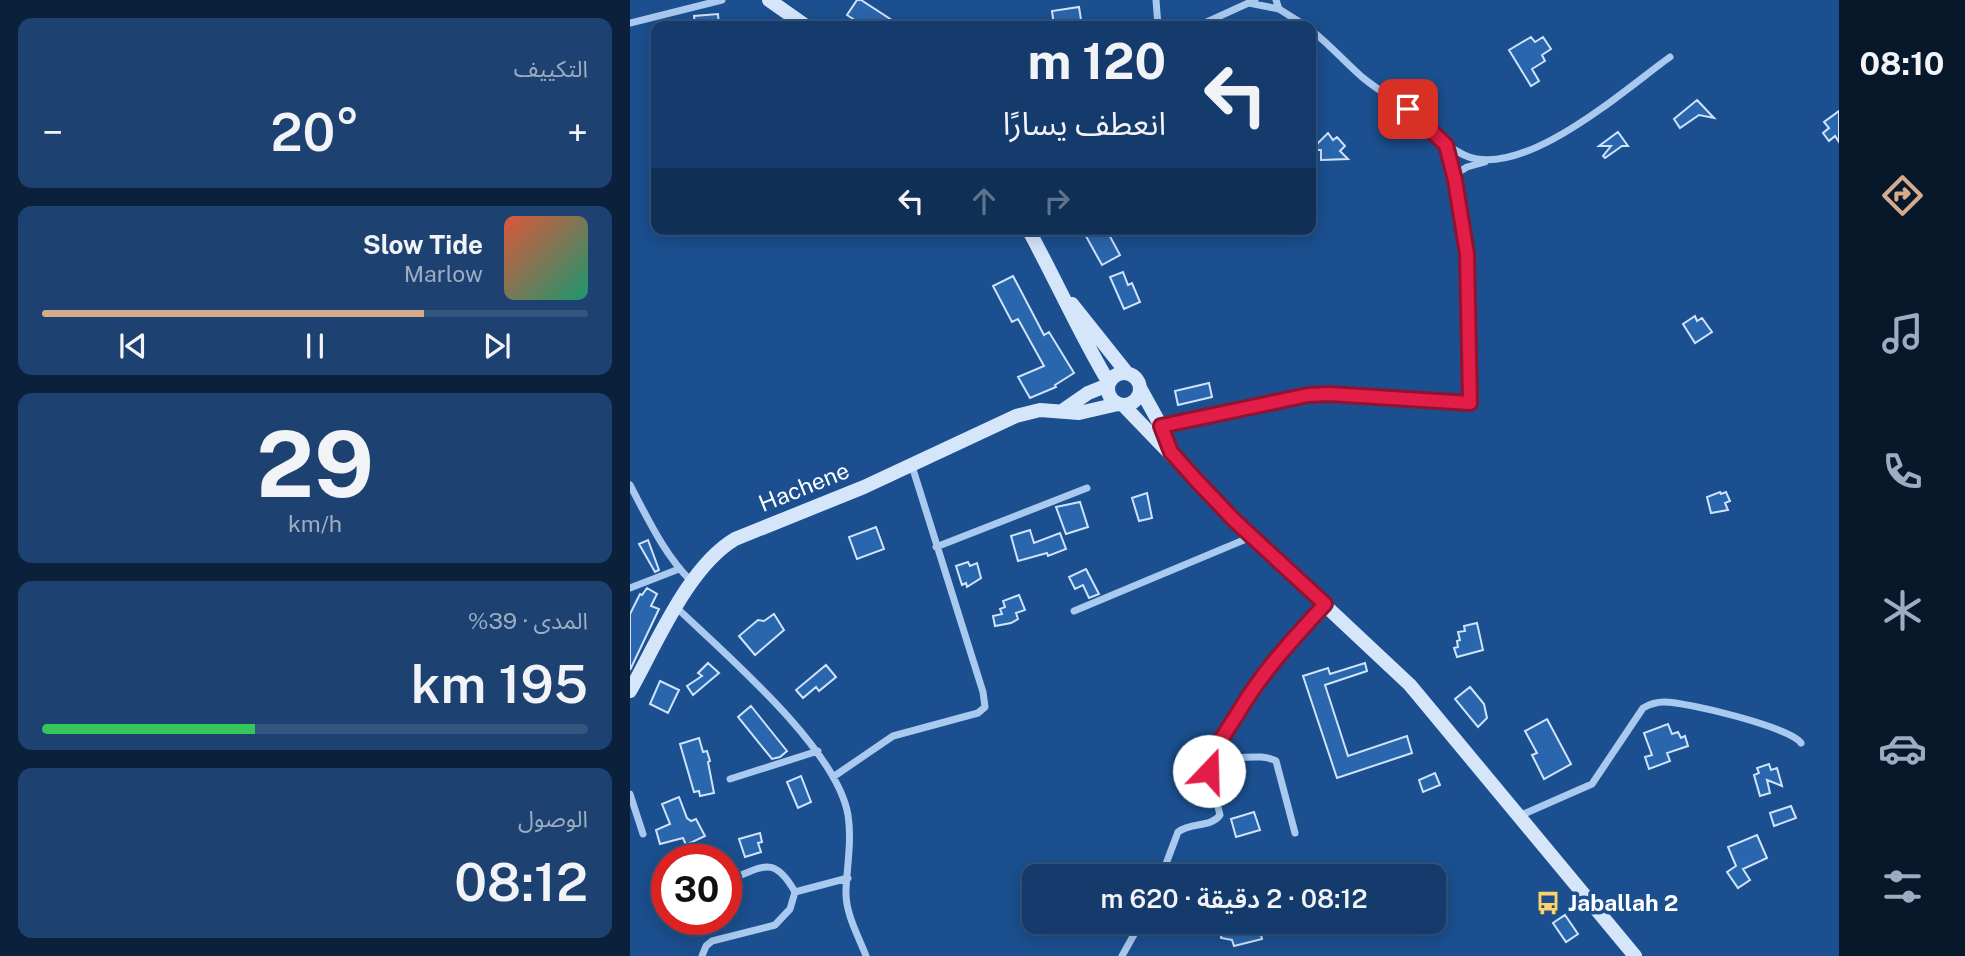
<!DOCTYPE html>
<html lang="ar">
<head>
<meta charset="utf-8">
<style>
	:root { --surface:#143b6b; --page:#1d4271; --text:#f1f3f6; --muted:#9dadc1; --line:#33557e; --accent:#d6ab8b }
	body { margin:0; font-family:"Public Sans","Noto Sans Arabic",sans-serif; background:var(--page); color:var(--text); direction:rtl; height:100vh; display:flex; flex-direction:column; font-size:26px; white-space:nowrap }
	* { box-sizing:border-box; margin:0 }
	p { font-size:23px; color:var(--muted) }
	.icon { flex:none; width:38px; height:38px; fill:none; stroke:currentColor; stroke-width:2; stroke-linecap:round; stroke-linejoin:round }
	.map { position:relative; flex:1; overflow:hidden; direction:ltr }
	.sheet { display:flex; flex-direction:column; gap:18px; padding:18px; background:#0b203b; width:630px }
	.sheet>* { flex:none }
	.hud { position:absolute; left:21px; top:21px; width:665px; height:214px; border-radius:14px; box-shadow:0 4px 18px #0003,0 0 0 2px var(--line); direction:rtl; background:#143b6b; color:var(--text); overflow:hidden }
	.speed { position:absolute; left:21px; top:844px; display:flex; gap:14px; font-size:35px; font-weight:700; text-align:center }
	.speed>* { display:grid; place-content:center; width:91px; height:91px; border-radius:50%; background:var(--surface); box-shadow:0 4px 18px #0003,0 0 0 2px var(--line); line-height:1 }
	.speed .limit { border:10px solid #d22; background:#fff; color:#111 }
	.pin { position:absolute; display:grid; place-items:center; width:60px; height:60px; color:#fff; margin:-30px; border-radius:14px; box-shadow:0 4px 10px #0006 }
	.me { position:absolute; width:77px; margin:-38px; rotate:21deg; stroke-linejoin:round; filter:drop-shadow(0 0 5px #0008) }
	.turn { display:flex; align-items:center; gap:24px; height:147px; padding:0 35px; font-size:32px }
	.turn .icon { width:91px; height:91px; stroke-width:2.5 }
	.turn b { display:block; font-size:49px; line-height:60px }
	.lanes { display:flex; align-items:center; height:66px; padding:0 35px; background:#0003; justify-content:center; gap:35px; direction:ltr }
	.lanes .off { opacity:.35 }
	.big { font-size:52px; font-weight:600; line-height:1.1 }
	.sheet .widget { flex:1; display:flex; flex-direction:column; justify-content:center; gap:10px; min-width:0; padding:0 24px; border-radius:14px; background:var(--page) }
	.sheet .dial { align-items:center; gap:0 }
	.dial b { font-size:91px; line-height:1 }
	.song { display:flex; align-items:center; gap:21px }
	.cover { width:84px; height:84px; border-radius:10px; background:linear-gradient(135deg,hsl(10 70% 55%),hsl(160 70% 35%)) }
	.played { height:7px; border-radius:4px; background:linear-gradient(90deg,var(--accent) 70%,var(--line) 70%) }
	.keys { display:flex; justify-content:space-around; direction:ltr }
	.heat { display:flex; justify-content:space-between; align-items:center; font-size:38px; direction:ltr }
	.charge { height:10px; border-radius:5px; background:linear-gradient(90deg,#34c759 39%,var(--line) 0) }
	.trip { position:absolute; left:392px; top:864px; width:424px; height:70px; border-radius:14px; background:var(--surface); box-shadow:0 4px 18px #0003,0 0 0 2px var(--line); font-weight:600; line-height:70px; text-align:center; direction:rtl }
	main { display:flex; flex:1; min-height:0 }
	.dock { display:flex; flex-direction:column; width:126px; justify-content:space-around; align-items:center; background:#08182b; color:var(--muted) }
	.dock .icon { width:49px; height:49px }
	.dock .active { color:var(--accent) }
	.dock b { font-size:32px; color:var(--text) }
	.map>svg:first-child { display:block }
</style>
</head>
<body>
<main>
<nav class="dock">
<b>08:10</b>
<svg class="icon active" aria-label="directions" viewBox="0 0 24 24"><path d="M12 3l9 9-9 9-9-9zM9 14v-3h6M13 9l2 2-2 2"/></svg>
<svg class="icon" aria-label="music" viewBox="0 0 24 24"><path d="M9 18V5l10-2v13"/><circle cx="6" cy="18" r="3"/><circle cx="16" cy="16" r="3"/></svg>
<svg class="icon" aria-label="phone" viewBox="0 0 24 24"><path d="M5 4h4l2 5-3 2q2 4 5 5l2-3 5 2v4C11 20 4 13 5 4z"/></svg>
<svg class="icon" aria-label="climate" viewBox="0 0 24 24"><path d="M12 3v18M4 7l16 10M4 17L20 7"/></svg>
<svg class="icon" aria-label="car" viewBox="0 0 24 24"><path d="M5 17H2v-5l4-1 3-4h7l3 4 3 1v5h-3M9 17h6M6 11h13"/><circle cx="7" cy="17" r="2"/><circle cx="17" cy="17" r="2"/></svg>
<svg class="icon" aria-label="filters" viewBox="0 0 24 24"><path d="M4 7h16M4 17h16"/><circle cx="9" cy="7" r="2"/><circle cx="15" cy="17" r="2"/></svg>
</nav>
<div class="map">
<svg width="1209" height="956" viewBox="0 0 1209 956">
	<rect width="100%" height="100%" fill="#1b4f8f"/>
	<!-- building -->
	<path fill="#2a66ad" stroke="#cfe3fa" stroke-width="2" d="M227,0H231L271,26H234L217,15Z
		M449,7L452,26H424L422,11Z
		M88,14L89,26H65L64,16Z
		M901,37L905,42L913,37L921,49L912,55L915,61L902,69L909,81L901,86L879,50Z
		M1067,100L1084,118L1069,115L1050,128L1044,119Z
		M1209,111V142L1205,136L1199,141L1193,133L1199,128L1194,122Z
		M988,132L998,146H992L975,158L973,156L981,146H969Z
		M698,133L703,140L707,137L715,146L710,151L718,159L691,160V150H681Z
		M452,229H476L490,255L472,265Z
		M493,272L498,285L502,283L510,302L494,309L480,277Z
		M383,276L414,335L419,332L444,373L425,385L426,387L400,398L388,377L414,366L388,319L382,322L363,286Z
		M1065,316L1067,321L1072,318L1082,332L1065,343L1053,324Z
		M579,383L582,397L548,405L545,391Z
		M1090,492L1091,494L1096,492L1100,501L1095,503L1098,510L1081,513L1077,497Z
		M517,493L522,518L509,521L502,498Z
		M450,502L458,527L436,534L426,507Z
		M246,527L254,549L227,559L219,537Z
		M400,530L404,543L430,533L436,549L418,556L417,553L388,561L381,536Z
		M18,540L29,570L25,572L9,544Z
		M338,562L340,566L347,563L351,578L337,587L336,583L332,585L326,566Z
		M456,569L469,594L459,598L453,585L445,589L439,577Z
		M17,588L27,594L21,606L29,609L0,670V614L10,594L12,595Z
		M389,595L395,610L386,613L388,619L381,623L365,626L363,616L372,614L370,609L375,607L373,601Z
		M144,614L154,630L125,655L109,636L128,620L134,621Z
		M847,623L853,650L827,657L824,648L828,647L827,641L830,640L828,632L835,631L834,626Z
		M78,663L89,673L63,695L57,686L72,676L68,673Z
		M735,663L737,671L695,685L718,756L777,736L782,753L707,778L673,676L698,668L700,674Z
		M196,665L206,677L189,691L186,687L173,698L166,690Z
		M30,681L49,690L38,713L20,704Z
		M840,687L854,704L857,718L848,727L825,699Z
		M121,706L157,751L150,757L142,759L108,717Z
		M917,719L941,764L914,779L902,755L907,753L895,731Z
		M1038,724L1042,734L1048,732L1051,738L1055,736L1058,746L1037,753L1040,761L1019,769L1015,757L1022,755L1014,733Z
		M69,738L73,752L77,751L80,761L78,762L84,793L70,796L69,791L64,792L50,744Z
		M1139,764L1141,770L1147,768L1152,786L1137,780L1140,793L1130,796L1124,775L1129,773L1127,768Z
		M805,773L810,785L793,792L789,780Z
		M171,776L181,802L168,808L157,782Z
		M49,797L57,818L61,821L66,819L75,836L56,845L53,838L30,844L26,830L40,824L32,804Z
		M1161,806L1166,818L1144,826L1140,813Z
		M624,812L630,830L606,837L601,819Z
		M130,833L132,842L128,843L131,852L115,857L109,839Z
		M1127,835L1137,858L1113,869L1120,880L1108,888L1097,872L1106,866L1098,847Z
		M935,915L948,934L936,942L923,923Z
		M629,925L632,939L604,946L602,940L591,938L592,929L607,926L608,930Z"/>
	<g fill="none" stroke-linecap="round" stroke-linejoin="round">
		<!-- street -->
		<path stroke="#a9c9ee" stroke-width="7" d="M526,0L528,26
			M646,0L649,9L676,26
			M619,3L649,9
			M0,23L92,0
			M568,26L625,0
			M681,30C699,44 715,62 732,77C750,92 771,103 789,118C804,132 815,146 834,155C892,182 995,89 1040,57
			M824,175L837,167L855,162
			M532,426L678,395L699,394L840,403C836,316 843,230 816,145
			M0,485C18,519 34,554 61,581
			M306,547L457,488
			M0,588L49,569
			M47,608C96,655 207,749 218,815C222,840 217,866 216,890C215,913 228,935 236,956
			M444,611L621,537
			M585,752C604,764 626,751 646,761L665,833
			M203,777L263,736L348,713L355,707L353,692L282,466
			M100,779L188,751
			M0,794L13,834
			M889,816L962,784L1013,708C1020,704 1026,702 1034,702C1057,702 1160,727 1171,743
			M531,877L548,832C560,822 581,828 590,815L579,771L592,738L632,675L695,604
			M96,881C132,868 143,853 165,892
			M72,956L76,946L82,941L145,925L160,909L165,892L218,878
			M492,956L511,922"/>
		<!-- secondary -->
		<path stroke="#d6e6fa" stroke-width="14" d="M139,0L176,26
			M398,229C426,280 449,333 479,383
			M442,304L497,373
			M478 389a16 16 0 1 1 32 0a16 16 0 1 1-32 0Z
			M510,388L531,426L540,448
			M493,405L604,520L780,685L1005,956
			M432,411L458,393L478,385
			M0,691C27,643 58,567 105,539L234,487L386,416L410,410L449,413L488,404"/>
	</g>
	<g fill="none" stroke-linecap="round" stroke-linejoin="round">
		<!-- route casing -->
		<g stroke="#92132f" stroke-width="18">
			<path id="route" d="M579,771C583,749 596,732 608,713C632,672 663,639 695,604L604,520L567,481L541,452L531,426L678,395L699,394L840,403L837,254L825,180L816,145L778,109"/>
		</g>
		<!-- route -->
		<use href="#route" stroke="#e11d48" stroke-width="12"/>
	</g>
	<!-- icons -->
	<defs>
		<g id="bus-bare" transform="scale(1.89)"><path d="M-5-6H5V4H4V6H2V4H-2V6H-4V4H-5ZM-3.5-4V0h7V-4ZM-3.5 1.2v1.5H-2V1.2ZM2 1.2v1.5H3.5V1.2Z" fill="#ffd166" stroke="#1b4f8f" stroke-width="2.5" paint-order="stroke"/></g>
	</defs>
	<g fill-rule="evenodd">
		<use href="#bus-bare" x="918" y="903"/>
	</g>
	<g text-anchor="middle" stroke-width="7" stroke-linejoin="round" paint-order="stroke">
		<!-- street labels -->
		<g font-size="23" fill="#fff" stroke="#1b4f8f">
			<text transform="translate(174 487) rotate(-22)" y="8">Hachene</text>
		</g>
		<!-- poi labels -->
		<g font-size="23" font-weight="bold" fill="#fff" stroke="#1b4f8f" text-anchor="start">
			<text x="938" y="911">Jaballah 2</text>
		</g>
	</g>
</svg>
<div class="speed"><div class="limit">30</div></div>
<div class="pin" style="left:778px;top:109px;background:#d93025"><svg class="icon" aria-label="arrive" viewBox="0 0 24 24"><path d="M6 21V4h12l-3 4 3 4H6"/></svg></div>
<svg class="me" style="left:579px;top:771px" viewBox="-20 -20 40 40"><circle r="19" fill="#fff"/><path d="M0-13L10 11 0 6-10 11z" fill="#e11d48"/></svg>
<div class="trip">08:12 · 2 دقيقة · 620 m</div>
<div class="hud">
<div class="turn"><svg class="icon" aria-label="left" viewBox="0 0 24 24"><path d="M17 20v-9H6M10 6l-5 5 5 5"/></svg><div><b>120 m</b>انعطف يسارًا</div></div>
<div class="lanes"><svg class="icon" aria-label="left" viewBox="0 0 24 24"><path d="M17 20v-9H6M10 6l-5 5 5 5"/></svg><svg class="icon off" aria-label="ahead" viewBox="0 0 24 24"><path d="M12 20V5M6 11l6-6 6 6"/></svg><svg class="icon off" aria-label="right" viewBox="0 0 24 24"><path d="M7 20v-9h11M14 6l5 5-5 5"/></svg></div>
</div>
</div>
<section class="sheet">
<div class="widget"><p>التكييف</p>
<div class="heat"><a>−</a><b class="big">20°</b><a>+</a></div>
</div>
<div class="widget">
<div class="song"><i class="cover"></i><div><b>Slow Tide</b><p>Marlow</p></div></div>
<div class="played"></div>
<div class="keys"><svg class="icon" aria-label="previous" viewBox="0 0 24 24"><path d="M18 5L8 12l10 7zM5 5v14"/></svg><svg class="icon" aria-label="pause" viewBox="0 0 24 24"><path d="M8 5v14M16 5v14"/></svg><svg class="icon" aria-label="next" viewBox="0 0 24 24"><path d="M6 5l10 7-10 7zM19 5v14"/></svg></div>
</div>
<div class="widget dial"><b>29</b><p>km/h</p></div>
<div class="widget"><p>المدى · 39%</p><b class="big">195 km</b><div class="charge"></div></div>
<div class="widget"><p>الوصول</p><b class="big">08:12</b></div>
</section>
</main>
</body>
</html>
